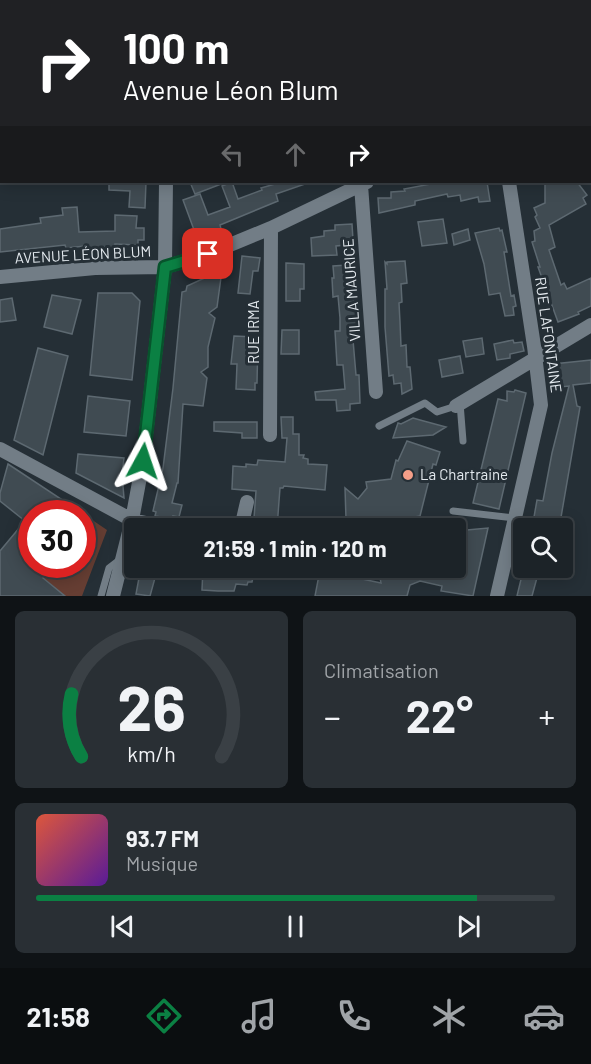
<!DOCTYPE html>
<html lang="fr">
<head>
<meta charset="utf-8">
<style>
	:root { --surface:#1c2328; --page:#292f34; --text:#f1f3f6; --muted:#a0a4a8; --line:#3a4045; --accent:#0b8043 }
	body { margin:0; font-family:Barlow,sans-serif; background:var(--page); color:var(--text); height:100vh; display:flex; flex-direction:column; font-size:22px; white-space:nowrap }
	* { box-sizing:border-box; margin:0 }
	p { font-size:20px; color:var(--muted) }
	.icon { flex:none; width:33px; height:33px; fill:none; stroke:currentColor; stroke-width:2; stroke-linecap:round; stroke-linejoin:round }
	.map { position:relative; height:596px; overflow:hidden }
	.side { display:flex; flex-direction:column; gap:15px; padding:15px; background:#0f1316; flex:1 }
	.side>* { flex:none }
	.banner { position:absolute; left:0px; top:0px; width:591px; height:183px; box-shadow:0 3px 15px #0003,0 0 0 2px var(--line); background:#202124; color:#fff; overflow:hidden }
	.buttons { position:absolute; left:513px; top:518px; display:grid; gap:12px }
	.buttons a { display:grid; place-items:center; width:60px; height:60px; border-radius:6px; background:var(--surface); box-shadow:0 3px 15px #0003,0 0 0 2px var(--line); font-size:30px }
	.speed { position:absolute; left:18px; top:500px; display:flex; gap:12px; font-size:30px; font-weight:700; text-align:center }
	.speed>* { display:grid; place-content:center; width:78px; height:78px; border-radius:50%; background:var(--surface); box-shadow:0 3px 15px #0003,0 0 0 2px var(--line); line-height:1 }
	.speed .limit { border:9px solid #d22; background:#fff; color:#111 }
	.pin { position:absolute; display:grid; place-items:center; width:51px; height:51px; color:#fff; margin:-26px; border-radius:12px; box-shadow:0 3px 9px #0006 }
	.me { position:absolute; width:66px; margin:-33px; rotate:5deg; stroke-linejoin:round; filter:drop-shadow(0 0 4px #0008) }
	.turn { display:flex; align-items:center; gap:21px; height:126px; padding:0 24px; font-size:27px }
	.turn .icon { width:78px; height:78px; stroke-width:2.5 }
	.turn b { display:block; font-size:42px; line-height:51px }
	.lanes { display:flex; align-items:center; height:57px; padding:0 24px; background:#0003; justify-content:center; gap:30px; direction:ltr }
	.lanes .off { opacity:.35 }
	.big { font-size:45px; font-weight:700; line-height:1.1 }
	.side .tile { flex:1; display:flex; flex-direction:column; justify-content:center; gap:9px; min-width:0; padding:0 21px; border-radius:9px; background:var(--page) }
	.side .dial { align-items:center; gap:0 }
	.dial svg { height:156px; overflow:visible; fill:none; stroke:var(--line); stroke-width:7; stroke-linecap:round; text-anchor:middle }
	.dial text { fill:var(--text); stroke:none }
	.song { display:flex; align-items:center; gap:18px }
	.cover { width:72px; height:72px; border-radius:9px; background:linear-gradient(135deg,hsl(10 70% 55%),hsl(270 70% 35%)) }
	.played { height:6px; border-radius:3px; background:linear-gradient(90deg,var(--accent) 85%,var(--line) 85%) }
	.keys { display:flex; justify-content:space-around; direction:ltr }
	.heat { display:flex; justify-content:space-between; align-items:center; font-size:33px; direction:ltr }
	.side .tiles { flex:1; display:grid; gap:15px; grid-template-columns:1fr 1fr }
	.tile:last-child { grid-column:span 2 }
	.trip { position:absolute; left:124px; top:518px; width:342px; height:60px; border-radius:6px; background:var(--surface); box-shadow:0 3px 15px #0003,0 0 0 2px var(--line); font-weight:700; line-height:60px; text-align:center }
	.tab-bar { display:flex; height:96px; justify-content:space-around; align-items:center; background:#0b0e10; color:var(--muted) }
	.tab-bar .icon { width:42px; height:42px }
	.tab-bar .active { color:var(--accent) }
	.tab-bar b { font-size:27px; color:var(--text) }
	.map>svg:first-child { display:block }
</style>
</head>
<body>
<div class="map">
<svg width="591" height="596" viewBox="0 0 591 596">
	<rect width="100%" height="100%" fill="#252f36"/>
	<!-- green -->
	<path fill="#663e33" d="M8,464L82,513H32V564H82V513L107,530L82,596H65L3,547L25,521L0,493Z"/>
	<!-- building -->
	<path fill="#404b52" stroke="#5d6971" stroke-width="1.5" d="M109,182H146L145,208L129,207L130,191L109,190Z
		M190,182H224V183L195,194Z
		M232,182L238,199L262,190L261,188L275,184L274,182H308V183L276,194L278,201L220,225L221,229L197,238L183,200L200,194L208,215L230,207L222,186Z
		M441,182H487L490,201L479,202L478,197L461,201L460,195L448,197L447,194L415,201V205L379,213L378,198H391V192L405,191L404,189Z
		M545,182H577L587,195L583,198L586,204L549,225L555,247L549,250L561,285L564,283L567,289L591,278V306L578,312L579,314L558,322L538,267H540L532,242L535,241L534,231L540,228L535,217L537,215L534,208L545,203Z
		M77,207L79,232L115,231V215L137,216L136,228H144V240H138V245L115,244V247H101V250H85V246L66,248L65,245L0,252V229L41,223L40,218L63,215L62,208Z
		M443,219L447,243L422,246L418,222Z
		M352,224L353,240H345L346,245L336,246L337,255L312,256L311,238L324,236V231L335,230V225Z
		M499,228L500,231L502,230L507,252H504L511,296L514,295L516,306L513,307L514,315L505,316L500,293L489,295L484,264L475,233Z
		M468,229L470,240L454,245L452,234Z
		M242,256L260,258L258,271H253L250,294L238,293Z
		M405,261L407,283L401,284L402,302L399,303L400,322L401,346L406,345L407,367H410L412,389L402,394L401,383L394,384L393,375L389,376L385,327V289H387L385,262L387,264V262Z
		M286,263L304,264V289H300V301H286Z
		M347,265L350,295H353L354,304H356L358,333H354L353,340L356,375H359L360,403L350,404V410L337,411L336,400H316L315,392L345,389L343,365H337L335,331H340V318L338,296L333,297L332,278H334L333,266Z
		M222,270L217,307L209,313L215,318L208,347V367L201,372L207,378L203,406L183,404L178,483H177L172,503L182,505L179,517L173,516V519L155,516L156,512L153,511L163,468L173,388L182,292L186,291L187,286Z
		M98,293H132L140,301L132,380L90,375Z
		M52,295L81,300L72,334L44,327Z
		M12,298L16,320L0,322V300Z
		M282,330H299V354H281Z
		M234,336L258,337L257,383H255V390L236,389L237,364H231Z
		M482,338L484,354L466,357L463,341Z
		M513,340L514,343L522,342L524,351L510,354V358L497,360L494,344Z
		M38,348L68,356L43,455L14,440Z
		M460,356L463,373L442,377L439,360Z
		M591,360V383L573,385L577,406L580,407L560,523L534,517L537,500L543,501L552,453L569,386L560,387L558,378H555L553,364Z
		M515,390L526,393L499,509L473,503L498,399L507,401V391L514,392Z
		M88,396L130,401L126,436L84,432Z
		M281,417H293V434H299V455H304L303,458L308,459V464L327,465L325,490L284,486L283,488H280L277,528H258L259,518H254L256,491L232,489L233,466L246,467V464L257,465L258,460L285,462L287,438H282Z
		M413,418L420,420L446,427L433,435L393,438L398,423L401,424Z
		M214,422H257V438H242V433L214,431Z
		M407,441L440,452L436,465L433,464L420,516L414,517L416,528H400L399,523L357,528L346,519L345,488L358,499L367,488L366,482L391,479L396,460L398,461Z
		M78,454L124,458L122,474L124,498L76,473Z
		M8,464L82,513H32V564H55L43,578L65,596H0V551L25,521L0,501V493Z
		M488,528L473,596L441,591L442,586L420,581L410,585L407,596H315L320,570L381,583L378,567H394L399,571H405L413,567H456V531Z
		M141,567H158L150,596L136,594Z
		M203,567H272L273,569L272,579L253,577L252,582H248L247,585L236,584L234,591H218L202,590Z
		M526,567H557L554,578L538,574L532,596H517L523,571H525Z"/>
	<g fill="none" stroke-linecap="round" stroke-linejoin="round">
		<!-- lane -->
		<path stroke="#727d86" stroke-width="7" d="M460,403L463,441
			M379,426L425,403L437,412L456,406
			M453,511L515,518
			M101,596L109,568L122,558"/>
		<!-- street -->
		<path stroke="#727d86" stroke-width="14" d="M330,0L333,2
			M552,0L553,2
			M109,2L111,0
			M173,2V0
			M372,2L377,0
			M0,63H2
			M0,113L2,111
			M590,135L591,136
			M361,185L376,392
			M0,277L95,268L165,267L208,254L271,228L367,182
			M456,406L591,325
			M270,435L271,228
			M0,449L132,520L170,528
			M241,528L247,502
			M113,596L132,520L143,461L165,267L166,182
			M497,596L541,405L534,346L509,182"/>
	</g>
	<g fill="none" stroke-linecap="round" stroke-linejoin="round">
		<!-- route casing -->
		<g stroke="#07532c" stroke-width="15">
			<path id="route" d="M143,461L165,267L208,254"/>
		</g>
		<!-- route -->
		<use href="#route" stroke="#0b8043" stroke-width="10"/>
	</g>
	<!-- markers -->
	<circle fill="#f49e88" stroke="#252f36" stroke-width="2" cx="408" cy="475" r="6"/>
	<g text-anchor="middle" stroke-width="6" stroke-linejoin="round" paint-order="stroke">
		<!-- street labels -->
		<g font-size="15" fill="#e4eaef" stroke="#252f36">
			<text transform="translate(83 255) rotate(-3)" y="5">AVENUE LÉON BLUM</text>
			<text transform="translate(352 290) rotate(-94)" y="5">VILLA MAURICE</text>
			<text transform="translate(254 332) rotate(-90)" y="5">RUE IRMA</text>
			<text transform="translate(548 335) rotate(82)" y="5">RUE LAFONTAINE</text>
		</g>
		<!-- poi labels -->
		<g font-size="15" fill="#e4eaef" stroke="#252f36" text-anchor="start">
			<text x="420" y="480">La Chartraine</text>
		</g>
	</g>
</svg>
<div class="buttons">
<a><svg class="icon" aria-label="search" viewBox="0 0 24 24"><circle cx="10" cy="10" r="6"/><path d="M15 15l6 6"/></svg></a>
</div>
<div class="speed"><div class="limit">30</div></div>
<div class="pin" style="left:208px;top:254px;background:#d93025"><svg class="icon" aria-label="arrive" viewBox="0 0 24 24"><path d="M6 21V4h12l-3 4 3 4H6"/></svg></div>
<svg class="me" style="left:143px;top:461px" viewBox="-20 -20 40 40"><path d="M0-17L14 15 0 8-14 15z" fill="#0b8043" stroke="#fff" stroke-width="4"/></svg>
<div class="trip">21:59 · 1 min · 120 m</div>
<div class="banner">
<div class="turn"><svg class="icon" aria-label="right" viewBox="0 0 24 24"><path d="M7 20v-9h11M14 6l5 5-5 5"/></svg><div><b>100 m</b>Avenue Léon Blum</div></div>
<div class="lanes"><svg class="icon off" aria-label="left" viewBox="0 0 24 24"><path d="M17 20v-9H6M10 6l-5 5 5 5"/></svg><svg class="icon off" aria-label="ahead" viewBox="0 0 24 24"><path d="M12 20V5M6 11l6-6 6 6"/></svg><svg class="icon" aria-label="right" viewBox="0 0 24 24"><path d="M7 20v-9h11M14 6l5 5-5 5"/></svg></div>
</div>
</div>
<section class="side">
<div class="tiles">
<div class="tile dial"><svg viewBox="0 0 100 80">
<path d="M14 69A42 42 0 1 1 86 69"/>
<path d="M14 69A42 42 0 0 1 9 37" stroke="#0b8043"/>
<text x="50" y="56" font-size="32" font-weight="700">26</text>
<text x="50" y="72" font-size="11">km/h</text>
</svg></div>
<div class="tile"><p>Climatisation</p>
<div class="heat"><a>−</a><b class="big">22°</b><a>+</a></div>
</div>
<div class="tile">
<div class="song"><i class="cover"></i><div><b>93.7 FM</b><p>Musique</p></div></div>
<div class="played"></div>
<div class="keys"><svg class="icon" aria-label="previous" viewBox="0 0 24 24"><path d="M18 5L8 12l10 7zM5 5v14"/></svg><svg class="icon" aria-label="pause" viewBox="0 0 24 24"><path d="M8 5v14M16 5v14"/></svg><svg class="icon" aria-label="next" viewBox="0 0 24 24"><path d="M6 5l10 7-10 7zM19 5v14"/></svg></div>
</div>
</div>
</section>
<nav class="tab-bar">
<b>21:58</b>
<svg class="icon active" aria-label="directions" viewBox="0 0 24 24"><path d="M12 3l9 9-9 9-9-9zM9 14v-3h6M13 9l2 2-2 2"/></svg>
<svg class="icon" aria-label="music" viewBox="0 0 24 24"><path d="M9 18V5l10-2v13"/><circle cx="6" cy="18" r="3"/><circle cx="16" cy="16" r="3"/></svg>
<svg class="icon" aria-label="phone" viewBox="0 0 24 24"><path d="M5 4h4l2 5-3 2q2 4 5 5l2-3 5 2v4C11 20 4 13 5 4z"/></svg>
<svg class="icon" aria-label="climate" viewBox="0 0 24 24"><path d="M12 3v18M4 7l16 10M4 17L20 7"/></svg>
<svg class="icon" aria-label="car" viewBox="0 0 24 24"><path d="M5 17H2v-5l4-1 3-4h7l3 4 3 1v5h-3M9 17h6M6 11h13"/><circle cx="7" cy="17" r="2"/><circle cx="17" cy="17" r="2"/></svg>
</nav>
</body>
</html>
